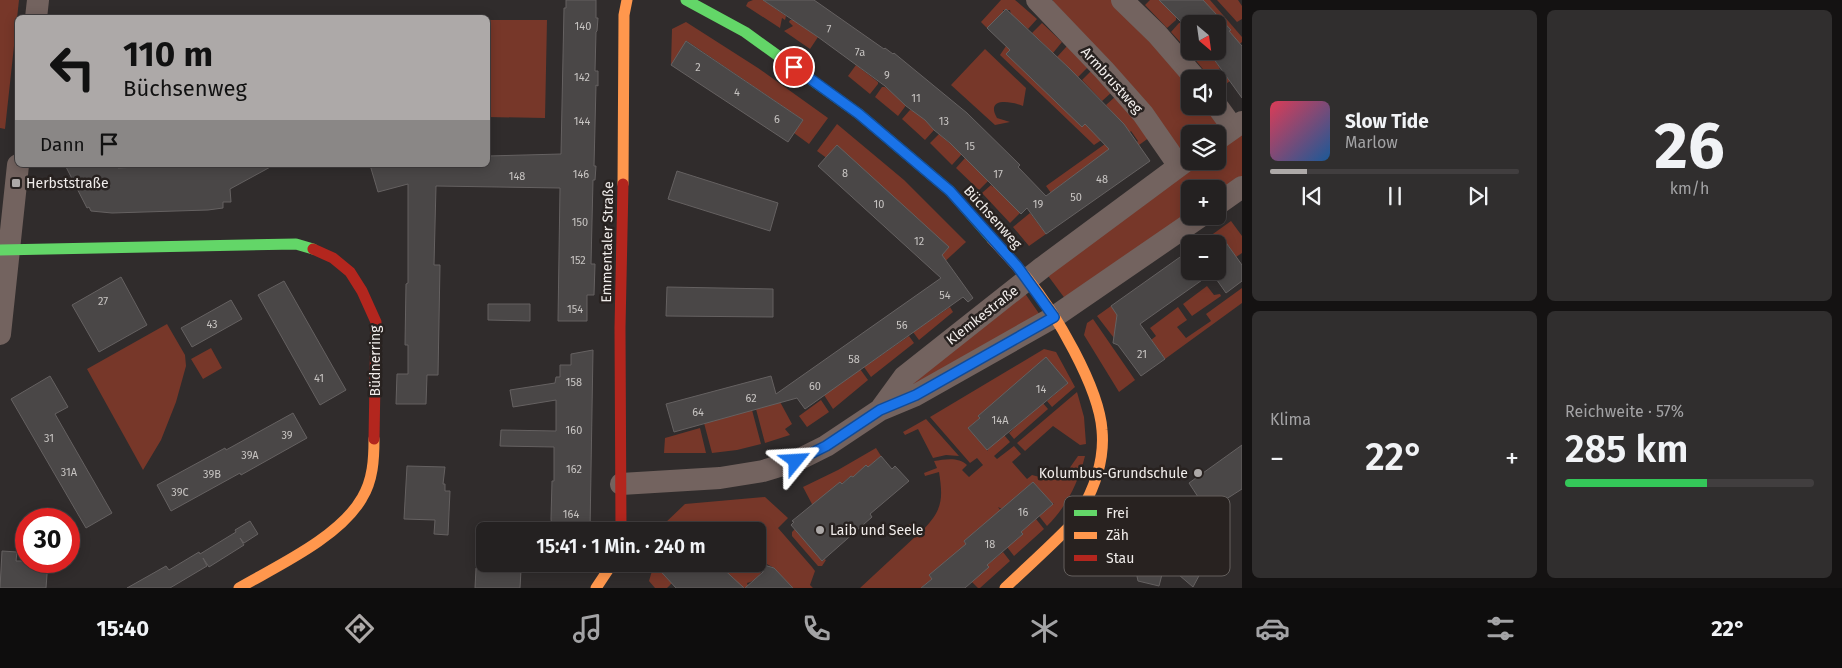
<!DOCTYPE html>
<html lang="de">
<head>
<meta charset="utf-8">
<style>
	:root { --surface:#242121; --page:#302e2e; --text:#f1f3f6; --muted:#a3a3a5; --line:#413e3f; --accent:#ada9a8 }
	body { margin:0; font-family:"Fira Sans",sans-serif; background:var(--page); color:var(--text); height:100vh; display:flex; flex-direction:column; font-size:19px; white-space:nowrap }
	* { box-sizing:border-box; margin:0 }
	p { font-size:16px; color:var(--muted) }
	.icon { flex:none; width:28px; height:28px; fill:none; stroke:currentColor; stroke-width:2; stroke-linecap:round; stroke-linejoin:round }
	.map { position:relative; flex:1; overflow:hidden }
	.panel { display:flex; flex-direction:column; gap:10px; padding:10px; background:#141212; width:600px }
	.panel>* { flex:none }
	.guide { position:absolute; left:15px; top:15px; width:475px; height:152px; border-radius:8px; box-shadow:0 2px 12px #0003,0 0 0 1px var(--line); background:#ada9a8; color:#111; overflow:hidden }
	.needle { width:32px; rotate:151deg }
	.tools { position:absolute; left:1181px; top:15px; display:grid; gap:10px }
	.tools a { display:grid; place-items:center; width:45px; height:45px; border-radius:8px; background:var(--surface); box-shadow:0 2px 12px #0003,0 0 0 1px var(--line); font-size:25px }
	.speed { position:absolute; left:15px; top:508px; display:flex; gap:10px; font-size:25px; font-weight:700; text-align:center }
	.speed>* { display:grid; place-content:center; width:65px; height:65px; border-radius:50%; background:var(--surface); box-shadow:0 2px 12px #0003,0 0 0 1px var(--line); line-height:1 }
	.speed .limit { border:8px solid #d22; background:#fff; color:#111 }
	.pin { position:absolute; display:grid; place-items:center; width:42px; height:42px; color:#fff; margin:-21px; border:2px solid #fff; border-radius:50%; box-shadow:0 1px 5px #0007 }
	.me { position:absolute; width:55px; margin:-28px; rotate:63deg; stroke-linejoin:round; filter:drop-shadow(0 0 4px #0008) }
	.turn { display:flex; align-items:center; gap:18px; height:105px; padding:0 25px; font-size:22px }
	.turn .icon { width:65px; height:65px; stroke-width:2.5 }
	.turn b { display:block; font-size:35px; line-height:42px }
	.then { display:flex; align-items:center; height:48px; padding:0 25px; background:#0003; gap:10px; font-size:19px }
	.big { font-size:38px; font-weight:600; line-height:1.1 }
	.panel .tile { flex:1; display:flex; flex-direction:column; justify-content:center; gap:8px; min-width:0; padding:0 18px; border-radius:8px; background:var(--page) }
	.panel .dial { align-items:center; gap:0 }
	.dial b { font-size:65px; line-height:1 }
	.song { display:flex; align-items:center; gap:15px }
	.cover { width:60px; height:60px; border-radius:8px; background:linear-gradient(135deg,hsl(350 70% 55%),hsl(210 70% 35%)) }
	.played { height:5px; border-radius:2px; background:linear-gradient(90deg,var(--accent) 15%,var(--line) 15%) }
	.keys { display:flex; justify-content:space-around; direction:ltr }
	.heat { display:flex; justify-content:space-between; align-items:center; font-size:28px; direction:ltr }
	.charge { height:8px; border-radius:4px; background:linear-gradient(90deg,#34c759 57%,var(--line) 0) }
	.panel .tiles { flex:1; display:grid; gap:10px; grid-template-columns:repeat(2,1fr) }
	.trip { position:absolute; left:476px; top:522px; width:290px; height:50px; border-radius:8px; background:var(--surface); box-shadow:0 2px 12px #0003,0 0 0 1px var(--line); font-weight:600; line-height:50px; text-align:center }
	.tabs { display:flex; height:80px; justify-content:space-around; align-items:center; background:#0e0d0d; color:var(--muted) }
	.tabs .icon { width:35px; height:35px }
	.tabs .current { color:var(--accent) }
	.tabs b { font-size:22px; color:var(--text) }
	main { display:flex; flex:1; min-height:0 }
	.map>svg:first-child { display:block }
</style>
</head>
<body>
<main>
<div class="map">
<svg width="1242" height="588" viewBox="0 0 1242 588">
	<rect width="100%" height="100%" fill="#302c2c"/>
	<!-- green -->
	<path fill="#773729" d="M0,0H19L5,129L0,128Z
		M753,0H763L786,16L785,20L782,18L780,28L746,6L748,2Z
		M1001,0H1015L1037,19L1028,29L1011,15L1010,10H1003V15L987,28L981,22Z
		M1053,0H1114L1190,79V106H1211L1221,128L1212,134H1190V150L1186,152L1173,144L1053,5Z
		M1150,0H1159L1176,17V20L1167,28L1145,5Z
		M1203,0H1210L1242,37V42L1230,51V30L1205,4L1206,3Z
		M1217,0H1238L1242,6V19L1237,22Z
		M488,20H547L545,118L488,117Z
		M790,20H793L818,37L810,49L784,31L793,26L789,22Z
		M686,22L758,68L828,118L809,144L794,133L803,120L687,41L671,65L672,29Z
		M1042,23L1062,42L1053,53L1032,33Z
		M1179,23H1182L1190,31V51H1192L1190,53L1171,32Z
		M1006,46L1082,127L1085,124L1109,135L1094,145L1000,55Z
		M1067,46L1088,67L1078,77L1057,57Z
		M985,49L1026,88L1023,106C1011,101 985,97 997,118L1010,122L995,125L951,85Z
		M1201,51H1208L1220,68L1219,69L1230,81L1219,89L1218,79H1211L1193,57Z
		M856,65L878,82V84L870,94L848,76Z
		M1092,70L1112,92L1102,101L1082,80Z
		M882,87H885L907,104L898,116L875,97Z
		M1116,96L1150,137L1139,145L1137,142L1138,141L1131,131L1130,132L1106,105Z
		M910,110C919,112 928,122 934,130L925,140L902,119Z
		M837,124L904,180L966,242L941,265L936,261L949,247L817,151Z
		M939,134L961,153V155L952,165L930,143Z
		M1242,134V177L1218,194V189H1190V213L1066,300L1046,273L1203,161H1218V151Z
		M1112,139L1117,147L1072,179L1066,181L1065,183H1063L1051,193L1046,186Z
		M965,158L987,179L988,181L979,190L956,168Z
		M991,185L993,187L994,186L1020,213L1010,223L982,193Z
		M1030,213L1046,234L1029,246L1013,227Z
		M1231,221L1242,236V253L1236,257L1222,237L1213,244H1199Z
		M1207,286L1214,295L1220,294L1221,296L1192,316L1183,304Z
		M1242,288V303L1165,359L1151,340L1156,336L1150,328L1178,307L1187,320L1177,327L1186,338L1211,321L1206,314Z
		M1024,292L1040,315L917,387L911,382Z
		M1111,306L1128,329L1114,338L1097,316Z
		M950,307L953,312L919,340L913,332Z
		M1093,319L1135,380L1119,392L1084,335L1087,323Z
		M167,324L185,355L186,366L176,402L161,440L143,470L87,369Z
		M909,336L914,343L871,377L864,367Z
		M211,348L222,368L203,379L191,359Z
		M1044,349L1056,352L1075,387L1052,407L1047,401L1068,383L1006,392L980,417L978,415L980,418L968,428L988,451V449L1004,435L1010,442L994,456L997,459L1014,446L1021,454L1012,462L1027,479L1032,475L1047,479L1048,477L1054,480L1058,476L1062,479L1078,456H1085C1078,483 1067,506 1047,526L1039,516L1054,503H1052L1033,482L1002,509L998,507L1001,511L981,529L979,528L980,530L964,541L967,545L946,563L944,562L945,564L929,575L932,579L921,588H860L916,536L908,526L910,524L924,529C943,509 943,498 939,472L925,476L924,473L937,468L934,461C946,459 959,457 967,465L962,470L969,477L983,465L977,458L970,463L930,417Z
		M860,369L868,380L833,409L824,395Z
		M1077,392L1084,417L1086,444L1080,445L1053,426L1025,451L1017,443Z
		M779,400L792,424L785,429L790,435L765,443L756,409L778,403Z
		M821,400L829,412L807,427L799,416Z
		M1042,402L1048,409L1014,439L1009,433Z
		M752,410L761,444L737,450L712,453L704,423Z
		M926,419L959,456L946,455L933,458L918,429L905,435L903,432Z
		M700,428L706,453H664L665,438Z
		M876,448L881,456L868,467L866,466L853,477L851,476L813,506L803,487L838,470Z
		M765,497L788,518L778,528L812,567L815,571L810,585L813,588H793L774,568L765,563C762,572 758,581 747,583L748,586L745,588H741L718,564H758V531H662L663,525L685,504Z
		M1036,519L1044,529L1014,556L1007,547L1021,534L1023,535L1021,532Z
		M795,529L823,561L824,559L826,560L822,566H818L792,536V532Z
		M1003,552L1010,561L980,588H978L971,581L987,567L989,568L987,565Z
		M654,564H662L658,568L672,583L667,588H655L649,581Z"/>
	<!-- building -->
	<path fill="#4a4747" stroke="#656161" d="M566,0H596V18H598L597,31L596,32L595,71H598V86L596,85L594,166H596L595,180H593L591,264H595L594,295H587V321H558L560,188L436,186L434,265H440L438,375H427L426,404H396L397,374H408V345H405L406,284L408,283V184L378,192L370,165H488V156L561,154L564,8H566Z
		M763,0H814L884,49L885,48L893,54L894,53L967,113L1020,165L1018,167L1046,196L1109,149L1085,124L1082,127L1006,54L1010,50L987,28L1006,9L1069,68L1124,124L1150,161L1046,234L1027,208L1021,214L950,143L934,130L925,120L906,106L885,86L818,37Z
		M1159,0H1203L1231,30L1229,31L1242,46V98L1208,51H1218V24H1190V31Z
		M686,41L803,120L788,142L671,65Z
		M837,145L949,247L942,255L973,298L968,302L963,297L805,409L797,398L674,432L666,404L771,376L776,394L941,278L818,166Z
		M65,165H116L118,168L177,165H274L230,189L231,202H223V208L208,210L112,213L91,211L89,207L87,208Z
		M677,171L778,203L770,231L668,199Z
		M1222,237L1242,265V281L1226,293L1212,273L1140,324L1165,359L1141,376L1118,345L1113,343L1117,315L1111,306L1190,250V271H1218V244H1213Z
		M121,277L147,325L99,352L72,305Z
		M284,281L346,390L320,405L258,295Z
		M667,287L773,289V317L666,316Z
		M231,300L242,319L192,347L181,328Z
		M488,304H530V321L488,320Z
		M593,350L590,531H555V530L552,529L551,519L552,481H554V447L500,446L501,430L556,431V400L513,407L510,390L555,383L556,377H560V365H571V354Z
		M1046,357L1068,383L987,450L968,428L980,418L978,416Z
		M50,376L68,407L55,414L112,513L86,528L11,399Z
		M293,413L307,438L241,475L240,473L171,511L157,485L225,448L226,450Z
		M1242,445V489L1209,510L1202,499L1200,500L1189,483Z
		M881,456L892,469L895,466L909,481L870,514L872,517L822,561L791,525L794,522L792,521L840,482L842,484L851,476L853,477L866,465L868,467Z
		M407,466L445,467L443,484H445V491H450L448,535L434,534L435,520L404,519Z
		M1033,482L1053,504L1021,532L1023,534L987,565L989,567L965,588H921L932,579L929,575L966,544L964,541Z
		M250,521L258,534L244,543L240,538L244,545L209,567L203,558L207,566L170,588H127L166,566L169,570L199,552L200,554L236,532L235,530Z
		M1162,528L1165,532L1171,529L1182,548L1189,553L1185,562L1202,570L1193,587L1165,563L1159,586L1138,581L1135,567L1141,566L1139,558L1145,553L1141,535Z
		M2,551L17,552L16,561H48L46,588H0Z
		M654,564H718L744,588H676Z
		M764,565L774,568L793,588H745L763,572Z
		M476,568L521,570L520,588H475Z"/>
	<g fill="none" stroke-linecap="round" stroke-linejoin="round">
		<!-- street -->
		<path stroke="#73635f" stroke-width="22" d="M1037,0L1104,70L1143,114L1179,166
			M1122,0L1157,34L1196,79
			M36,18L38,0
			M1217,106L1233,128
			M1218,139L1242,122
			M1218,204L1242,187
			M0,334L18,165
			M880,410L904,377L1043,267L1190,158
			M621,484L720,478L763,471L796,461L826,446L880,410L916,395L1054,317L1201,216"/>
		<!-- fast -->
		<path stroke="#63d668" stroke-width="11" d="M686,0L745,32L859,114L950,191L992,239
			M0,250L296,244L313,249"/>
		<!-- slow -->
		<path stroke="#ff974d" stroke-width="11" d="M623,184L624,15L627,0
			M992,239C1004,252 1016,265 1027,278C1055,312 1099,387 1102,430C1105,461 1094,490 1078,516C1074,522 1068,528 1063,533C1044,552 1024,570 1005,588
			M239,588C277,566 340,537 362,498C373,480 374,459 374,439
			M596,588L612,564"/>
		<!-- jam -->
		<path stroke="#b3261e" stroke-width="11" d="M313,249L333,258L350,272L362,291L376,322L374,439
			M621,531L620,328L623,184"/>
	</g>
	<g fill="none" stroke-linecap="round" stroke-linejoin="round">
		<!-- route casing -->
		<g stroke="#114b97" stroke-width="12">
			<path id="route" d="M794,67L859,114L950,191L1017,266L1054,317L916,395L880,410L826,446L796,461"/>
		</g>
		<!-- route -->
		<use href="#route" stroke="#1a73e8" stroke-width="9"/>
	</g>
	<!-- markers -->
	<g fill="#ada9a8" stroke="#282220" stroke-width="2">
		<rect x="11" y="178" width="10" height="10" rx="2.5"/>
		<circle cx="1198" cy="473" r="5"/>
		<circle cx="820" cy="530" r="5"/>
	</g>
	<g text-anchor="middle" stroke-width="5" stroke-linejoin="round" paint-order="stroke">
		<!-- number labels -->
		<g font-size="11" fill="#c7c4c2">
			<text x="583" y="30">140</text>
			<text x="829" y="33">7</text>
			<text x="860" y="56">7a</text>
			<text x="698" y="71">2</text>
			<text x="887" y="79">9</text>
			<text x="582" y="81">142</text>
			<text x="737" y="96">4</text>
			<text x="916" y="102">11</text>
			<text x="777" y="123">6</text>
			<text x="582" y="125">144</text>
			<text x="944" y="125">13</text>
			<text x="970" y="150">15</text>
			<text x="845" y="177">8</text>
			<text x="581" y="178">146</text>
			<text x="998" y="178">17</text>
			<text x="517" y="180">148</text>
			<text x="1102" y="183">48</text>
			<text x="1076" y="201">50</text>
			<text x="879" y="208">10</text>
			<text x="1038" y="208">19</text>
			<text x="580" y="226">150</text>
			<text x="919" y="245">12</text>
			<text x="578" y="264">152</text>
			<text x="945" y="299">54</text>
			<text x="103" y="305">27</text>
			<text x="575" y="313">154</text>
			<text x="212" y="328">43</text>
			<text x="902" y="329">56</text>
			<text x="1142" y="358">21</text>
			<text x="854" y="363">58</text>
			<text x="319" y="382">41</text>
			<text x="574" y="386">158</text>
			<text x="815" y="390">60</text>
			<text x="1041" y="393">14</text>
			<text x="751" y="402">62</text>
			<text x="698" y="416">64</text>
			<text x="1000" y="424">14A</text>
			<text x="574" y="434">160</text>
			<text x="287" y="439">39</text>
			<text x="49" y="442">31</text>
			<text x="250" y="459">39A</text>
			<text x="574" y="473">162</text>
			<text x="69" y="476">31A</text>
			<text x="212" y="478">39B</text>
			<text x="180" y="496">39C</text>
			<text x="1023" y="516">16</text>
			<text x="571" y="518">164</text>
			<text x="990" y="548">18</text>
		</g>
		<!-- street labels -->
		<g font-size="14" fill="#f1edeb" stroke="#282220">
			<text transform="translate(1112 80) rotate(48)" y="5">Armbrustweg</text>
			<text transform="translate(993 217) rotate(48)" y="5">Büchsenweg</text>
			<text transform="translate(607 242) rotate(-89)" y="5">Emmentaler Straße</text>
			<text transform="translate(982 315) rotate(-38)" y="5">Klemkestraße</text>
			<text transform="translate(375 361) rotate(-90)" y="5">Büdnerring</text>
		</g>
		<!-- poi labels -->
		<g font-size="14" fill="#f1edeb" stroke="#282220" text-anchor="start">
			<text x="26" y="188">Herbststraße</text>
			<text x="1188" y="478" text-anchor="end">Kolumbus-Grundschule</text>
			<text x="830" y="535">Laib und Seele</text>
		</g>
	</g>
	<!-- legend -->
	<rect x="1064" y="496" width="166" height="80" rx="8" fill="#282220" stroke="#645f5d" stroke-width="1"/>
	<rect x="1074" y="510" width="23" height="6" fill="#63d668"/>
	<rect x="1074" y="532" width="23" height="7" fill="#ff974d"/>
	<rect x="1074" y="555" width="23" height="6" fill="#b3261e"/>
	<g font-size="14" fill="#f1edeb">
		<text x="1106" y="518">Frei</text>
		<text x="1106" y="540">Zäh</text>
		<text x="1106" y="563">Stau</text>
	</g>
</svg>
<div class="tools">
<a><svg class="needle" viewBox="-14 -14 28 28"><path d="M0-13l5 13h-10z" fill="#e53935"/><path d="M0 13l5-13h-10z" fill="#a3a3a5"/></svg></a>
<a><svg class="icon" aria-label="sound" viewBox="0 0 24 24"><path d="M4 9h4l5-4v14l-5-4H4zM17 9q2 3 0 6"/></svg></a>
<a><svg class="icon" aria-label="layers" viewBox="0 0 24 24"><path d="M12 4l9 5-9 5-9-5zM3 14l9 5 9-5"/></svg></a>
<a>+</a>
<a>−</a>
</div>
<div class="speed"><div class="limit">30</div></div>
<div class="pin" style="left:794px;top:67px;background:#d93025"><svg class="icon" aria-label="arrive" viewBox="0 0 24 24"><path d="M6 21V4h12l-3 4 3 4H6"/></svg></div>
<svg class="me" style="left:796px;top:461px" viewBox="-20 -20 40 40"><path d="M0-17L14 15 0 8-14 15z" fill="#1a73e8" stroke="#fff" stroke-width="4"/></svg>
<div class="trip">15:41 · 1 Min. · 240 m</div>
<div class="guide">
<div class="turn"><svg class="icon" aria-label="left" viewBox="0 0 24 24"><path d="M17 20v-9H6M10 6l-5 5 5 5"/></svg><div><b>110 m</b>Büchsenweg</div></div>
<div class="then">Dann<svg class="icon" aria-label="arrive" viewBox="0 0 24 24"><path d="M6 21V4h12l-3 4 3 4H6"/></svg></div>
</div>
</div>
<section class="panel">
<div class="tiles">
<div class="tile">
<div class="song"><i class="cover"></i><div><b>Slow Tide</b><p>Marlow</p></div></div>
<div class="played"></div>
<div class="keys"><svg class="icon" aria-label="previous" viewBox="0 0 24 24"><path d="M18 5L8 12l10 7zM5 5v14"/></svg><svg class="icon" aria-label="pause" viewBox="0 0 24 24"><path d="M8 5v14M16 5v14"/></svg><svg class="icon" aria-label="next" viewBox="0 0 24 24"><path d="M6 5l10 7-10 7zM19 5v14"/></svg></div>
</div>
<div class="tile dial"><b>26</b><p>km/h</p></div>
<div class="tile"><p>Klima</p>
<div class="heat"><a>−</a><b class="big">22°</b><a>+</a></div>
</div>
<div class="tile"><p>Reichweite · 57%</p><b class="big">285 km</b><div class="charge"></div></div>
</div>
</section>
</main>
<nav class="tabs">
<b>15:40</b>
<svg class="icon current" aria-label="directions" viewBox="0 0 24 24"><path d="M12 3l9 9-9 9-9-9zM9 14v-3h6M13 9l2 2-2 2"/></svg>
<svg class="icon" aria-label="music" viewBox="0 0 24 24"><path d="M9 18V5l10-2v13"/><circle cx="6" cy="18" r="3"/><circle cx="16" cy="16" r="3"/></svg>
<svg class="icon" aria-label="phone" viewBox="0 0 24 24"><path d="M5 4h4l2 5-3 2q2 4 5 5l2-3 5 2v4C11 20 4 13 5 4z"/></svg>
<svg class="icon" aria-label="climate" viewBox="0 0 24 24"><path d="M12 3v18M4 7l16 10M4 17L20 7"/></svg>
<svg class="icon" aria-label="car" viewBox="0 0 24 24"><path d="M5 17H2v-5l4-1 3-4h7l3 4 3 1v5h-3M9 17h6M6 11h13"/><circle cx="7" cy="17" r="2"/><circle cx="17" cy="17" r="2"/></svg>
<svg class="icon" aria-label="filters" viewBox="0 0 24 24"><path d="M4 7h16M4 17h16"/><circle cx="9" cy="7" r="2"/><circle cx="15" cy="17" r="2"/></svg>
<b>22°</b>
</nav>
</body>
</html>
